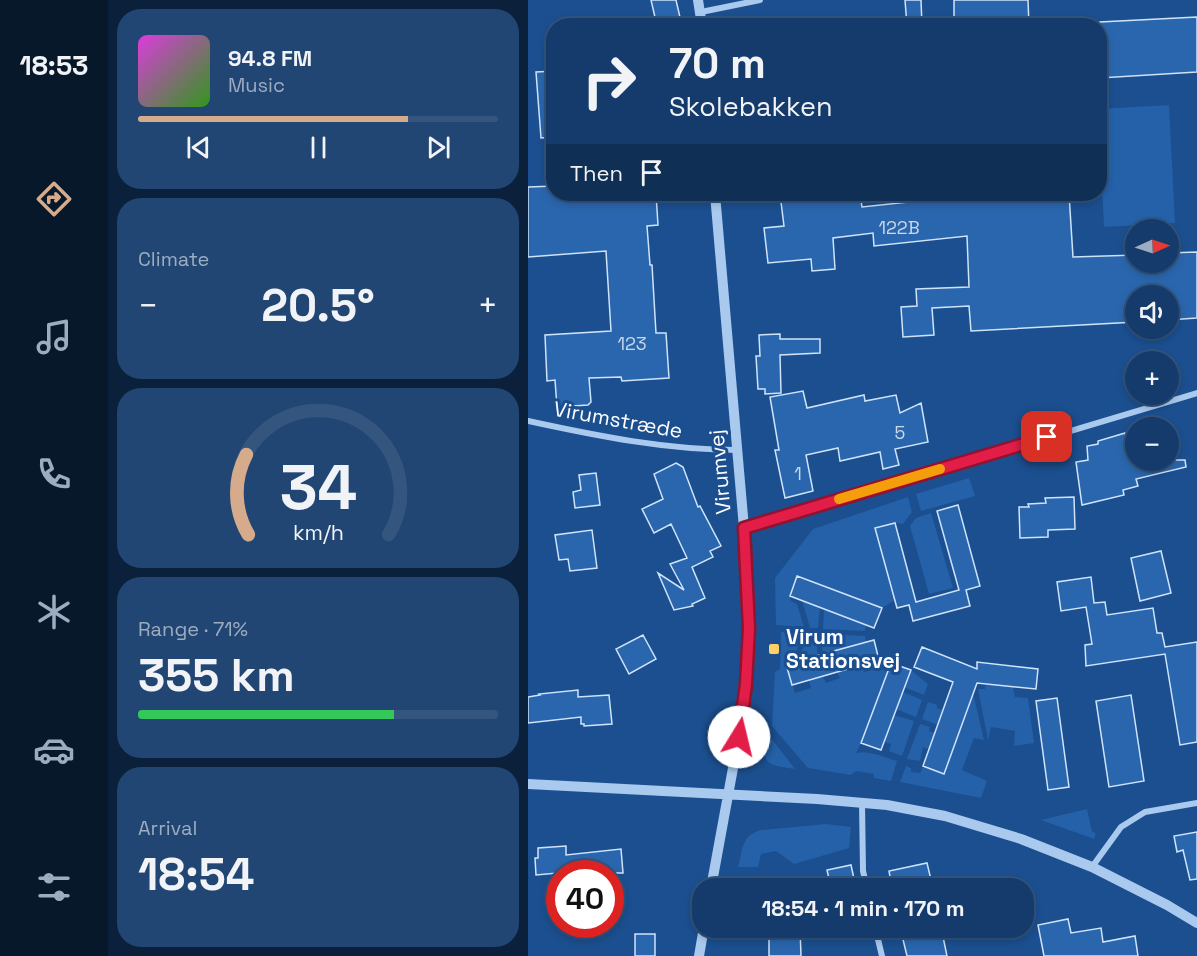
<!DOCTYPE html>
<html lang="en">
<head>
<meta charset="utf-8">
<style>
	:root { --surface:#143b6b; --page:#214673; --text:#f1f3f6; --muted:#9dadc1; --line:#33557e; --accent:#d6ab8b }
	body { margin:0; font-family:"Space Grotesk",sans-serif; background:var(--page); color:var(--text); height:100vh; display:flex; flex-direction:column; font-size:22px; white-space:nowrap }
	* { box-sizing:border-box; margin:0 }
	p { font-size:20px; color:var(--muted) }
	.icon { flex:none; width:33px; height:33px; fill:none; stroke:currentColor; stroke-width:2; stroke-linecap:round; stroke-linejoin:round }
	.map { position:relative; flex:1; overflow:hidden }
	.details { display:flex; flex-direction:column; gap:9px; padding:9px; background:#0b203b; width:420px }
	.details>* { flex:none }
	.top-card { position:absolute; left:18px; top:18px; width:561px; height:183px; border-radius:24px; box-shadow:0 3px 9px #0003,0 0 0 2px var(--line); background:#143b6b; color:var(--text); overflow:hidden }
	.needle { width:39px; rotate:87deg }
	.fabs { position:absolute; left:597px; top:219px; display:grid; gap:12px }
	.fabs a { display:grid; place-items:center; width:54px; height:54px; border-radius:50%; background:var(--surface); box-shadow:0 3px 9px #0003,0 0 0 2px var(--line); font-size:30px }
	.speed { position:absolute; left:18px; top:860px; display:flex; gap:12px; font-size:30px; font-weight:700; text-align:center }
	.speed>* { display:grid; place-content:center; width:78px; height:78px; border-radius:50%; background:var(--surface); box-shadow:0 3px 9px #0003,0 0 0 2px var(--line); line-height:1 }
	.speed .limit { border:9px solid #d22; background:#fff; color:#111 }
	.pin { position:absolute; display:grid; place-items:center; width:51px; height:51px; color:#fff; margin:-26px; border-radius:12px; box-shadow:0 3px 9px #0006 }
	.me { position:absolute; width:66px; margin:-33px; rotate:9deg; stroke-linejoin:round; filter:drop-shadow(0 0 4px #0008) }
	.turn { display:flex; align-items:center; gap:21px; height:126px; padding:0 24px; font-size:27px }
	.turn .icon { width:78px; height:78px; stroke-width:2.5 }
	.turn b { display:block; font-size:42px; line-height:51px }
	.then { display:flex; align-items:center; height:57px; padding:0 24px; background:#0003; gap:12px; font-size:22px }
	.big { font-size:45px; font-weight:700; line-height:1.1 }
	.details .card { flex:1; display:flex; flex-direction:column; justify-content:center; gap:9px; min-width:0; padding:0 21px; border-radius:24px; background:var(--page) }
	.details .dial { align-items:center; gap:0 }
	.dial svg { height:156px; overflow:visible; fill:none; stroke:var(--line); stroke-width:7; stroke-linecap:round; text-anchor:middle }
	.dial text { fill:var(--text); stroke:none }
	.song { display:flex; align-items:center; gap:18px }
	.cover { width:72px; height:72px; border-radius:9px; background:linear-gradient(135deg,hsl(300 70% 55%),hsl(110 70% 35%)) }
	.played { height:6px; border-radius:3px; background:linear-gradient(90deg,var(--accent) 75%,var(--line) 75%) }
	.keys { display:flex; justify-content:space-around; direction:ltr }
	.heat { display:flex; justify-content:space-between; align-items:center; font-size:33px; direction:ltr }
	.charge { height:9px; border-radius:4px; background:linear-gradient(90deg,#34c759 71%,var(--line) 0) }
	.trip { position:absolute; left:164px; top:878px; width:342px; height:60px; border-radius:24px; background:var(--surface); box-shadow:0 3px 9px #0003,0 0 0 2px var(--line); font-weight:700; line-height:60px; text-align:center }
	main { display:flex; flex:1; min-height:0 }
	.tabs { display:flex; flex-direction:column; width:108px; justify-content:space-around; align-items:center; background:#08182b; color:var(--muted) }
	.tabs .icon { width:42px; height:42px }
	.tabs .selected { color:var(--accent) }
	.tabs b { font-size:27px; color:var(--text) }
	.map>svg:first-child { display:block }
</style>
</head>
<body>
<main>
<nav class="tabs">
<b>18:53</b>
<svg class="icon selected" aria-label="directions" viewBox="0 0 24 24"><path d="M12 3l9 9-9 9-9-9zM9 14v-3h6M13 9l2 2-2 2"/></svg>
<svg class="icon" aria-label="music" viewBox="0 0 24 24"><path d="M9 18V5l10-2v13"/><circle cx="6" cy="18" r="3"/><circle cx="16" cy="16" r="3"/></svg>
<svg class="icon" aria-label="phone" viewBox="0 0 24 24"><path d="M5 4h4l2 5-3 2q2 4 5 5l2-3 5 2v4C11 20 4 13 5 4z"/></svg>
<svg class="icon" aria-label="climate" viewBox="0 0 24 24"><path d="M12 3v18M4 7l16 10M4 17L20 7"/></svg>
<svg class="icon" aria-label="car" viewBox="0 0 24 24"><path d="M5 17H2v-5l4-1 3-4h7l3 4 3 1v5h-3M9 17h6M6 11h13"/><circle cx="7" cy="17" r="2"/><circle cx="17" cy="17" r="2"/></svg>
<svg class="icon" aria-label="filters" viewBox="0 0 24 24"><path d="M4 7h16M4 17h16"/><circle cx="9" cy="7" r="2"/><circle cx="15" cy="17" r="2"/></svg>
</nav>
<section class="details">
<div class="card">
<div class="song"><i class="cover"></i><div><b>94.8 FM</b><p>Music</p></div></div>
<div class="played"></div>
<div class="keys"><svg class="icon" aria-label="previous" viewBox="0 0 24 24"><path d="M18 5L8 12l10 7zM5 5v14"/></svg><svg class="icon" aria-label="pause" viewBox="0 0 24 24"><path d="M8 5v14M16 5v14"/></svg><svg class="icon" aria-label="next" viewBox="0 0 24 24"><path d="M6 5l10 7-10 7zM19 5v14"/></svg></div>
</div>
<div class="card"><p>Climate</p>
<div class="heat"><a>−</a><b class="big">20.5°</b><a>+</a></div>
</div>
<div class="card dial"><svg viewBox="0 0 100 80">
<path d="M14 69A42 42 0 1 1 86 69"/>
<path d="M14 69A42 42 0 0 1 13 28" stroke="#d6ab8b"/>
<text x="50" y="56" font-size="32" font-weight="700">34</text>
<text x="50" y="72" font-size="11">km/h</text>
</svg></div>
<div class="card"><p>Range · 71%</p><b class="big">355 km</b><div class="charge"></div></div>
<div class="card"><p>Arrival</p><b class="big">18:54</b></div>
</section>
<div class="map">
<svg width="669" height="956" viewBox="0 0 669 956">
	<rect width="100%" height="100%" fill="#1b4f8f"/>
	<!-- green -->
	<path fill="#2461a8" d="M641,105L647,223L576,227L572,151V109Z
		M441,478L447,496L393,511L388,494Z
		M380,497L384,512L375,524L367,523L347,528L367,600L354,608L269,576L262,596L263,601L269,604L276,627L248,625L247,578L285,529Z
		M403,513L425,588L401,594L382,526L388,518Z
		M274,600L292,607L290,628H282Z
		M296,609L338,625L337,631L295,629Z
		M253,632L276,633L266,656L262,657V663L259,665L267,693L283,688L281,680L295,677L298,683L312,678L309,672L334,665L336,672L351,668L360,672L333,743L328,753C341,750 356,757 369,761L363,781L346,778V774L328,771L323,775L280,768L244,726L247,672L252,669Z
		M282,633H289V656L269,661Z
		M294,634L337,636L338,642L296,654L294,648Z
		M383,670L400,684L396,695L376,687Z
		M458,684L485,687L487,697L500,698L506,743L486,746L487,731L463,727L460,740L450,689H457Z
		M375,692L394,700L388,717L368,709Z
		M445,693L456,740L446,738L434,770L459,781L453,798L372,782L378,766L383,768V772L392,773L395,766L415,774Z
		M400,702L409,705V708L415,710L410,725L394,719Z
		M366,715L386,721L374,756L361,751L363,744L356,742Z
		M392,724L402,727L401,731L407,733L401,749L395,747L392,761L379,759Z
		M239,733L267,769C235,764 235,765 239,733Z
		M559,809L564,831L568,834L566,839L513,820Z
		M298,824L323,827L321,848L266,864L248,851L233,854L230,867H210C215,849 213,836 233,830Z"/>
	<!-- building -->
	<path fill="#2a66ad" stroke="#cfe3fa" stroke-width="1.5" d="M123,0H148L154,26H129Z
		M377,0H393L394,26H379Z
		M426,0H500L501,26H426Z
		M669,17V72L572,78V22Z
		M26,71V137L13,138L8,72Z
		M26,186V194H128L130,225L119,226L122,265H124L128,333H138L141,378L94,381L93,377L61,378L63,402L60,405L29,407L27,380L19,381L17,335L83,331L78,251L0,257V187Z
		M252,194H332L334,207L437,196V194H471L472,201L509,199V194H541L545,257L608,255V262H640V253L669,252V318L640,320V296H608V322L443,331L441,306L404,308L406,335L375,337L373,307L389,306L388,289L441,287L439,236L346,246L345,233L305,238L307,269L284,271L283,259L240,263L236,228L256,226Z
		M252,334V339H292V353L252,355L253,393L237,394V389H230L228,356H232L231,335Z
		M275,391L279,408L336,395L337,401L368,395L372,413L393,403L400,442L367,449L371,465L355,469L352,452L312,461L310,448L278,455L285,491L257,498L247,450H251L242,397Z
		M597,433L604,460H657L658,467L608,479L610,486L595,490L596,495L554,505L548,462L560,460L559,446L570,444V441Z
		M148,463L155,467L170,507L172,506L193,546L182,551L185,557L164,567L177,598L164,604L165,606L146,610L130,573L156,590L142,564L159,558L143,524L126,533L114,509L135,499L126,474Z
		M68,473L72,505L47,508L45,492L53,490L51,475Z
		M546,497L547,529L520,530V537L492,538L491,507H501L500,504L518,503L517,498Z
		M430,505L452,586L438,590L442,606L385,621L381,605L369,608L347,528L367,523L388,602L431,590L409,511Z
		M64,530L69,568L42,571L40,559L31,560L27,535Z
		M633,551L643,593L612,601L603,558Z
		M269,576L354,608L346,628L262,596Z
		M563,577L566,603L577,602L579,615L625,608L629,633H634L637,647L669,642V742L652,745L637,654L558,666L557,645L564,644L558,607L533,611L529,582Z
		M115,635L128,659L101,674L88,649Z
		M346,640L351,660L264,685L258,664Z
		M394,647L449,669V662L510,669L508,689L449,683L416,774L395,766L425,682L386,667Z
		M363,663L383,670L353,750L333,743Z
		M50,690V697L81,695L84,724L56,726V724H53V717L0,723V697L12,695L11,694Z
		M603,695L616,781L581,787L568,701Z
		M529,698L541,787L520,790L508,701Z
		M669,832V879L662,880L655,850L649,852L646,836Z
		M38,846V855L93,849L95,873H68L67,870H63L8,875L7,858H10V848Z
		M399,863L405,888H364L361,871Z
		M323,865L328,888H303L299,870Z
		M540,919L543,933L573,928L575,942L607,936L610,956H516L510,925Z
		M241,927H272L273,956H241Z
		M372,927H413L419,956H379Z
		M107,934H127V956H107Z"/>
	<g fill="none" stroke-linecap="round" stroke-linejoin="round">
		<!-- minor -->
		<path stroke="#a9c9ee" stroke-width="6" d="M173,12L232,0
			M0,421C69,436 139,450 210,450
			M216,528L237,523L669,393
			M334,803L335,871L339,888
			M564,867L593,827L617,812L669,803
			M347,927L354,956"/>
		<!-- tertiary -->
		<path stroke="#a9c9ee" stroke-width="10" d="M170,0L174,26
			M0,784L289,799L359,805L417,816L493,839L564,867L639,905L669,923
			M183,888L214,719L220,665L221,628L216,528L187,194
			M171,956L176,927"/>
	</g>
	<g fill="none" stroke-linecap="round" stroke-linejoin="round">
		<!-- route casing -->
		<g stroke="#92132f" stroke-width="15">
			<path id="route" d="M211,737L218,684L221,628L216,528L519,437"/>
		</g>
		<!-- route -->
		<use href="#route" stroke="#e11d48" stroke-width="10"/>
		<!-- slow -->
		<path stroke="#f59e0b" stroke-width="10" d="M311,499L412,469"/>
	</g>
	<!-- markers -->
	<rect fill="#ffd166" stroke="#1b4f8f" stroke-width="2" x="240" y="643" width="12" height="12" rx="3"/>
	<g text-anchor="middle" stroke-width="6" stroke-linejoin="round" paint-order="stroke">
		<!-- number labels -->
		<g font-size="18" fill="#cad9ea">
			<text x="371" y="234">122B</text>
			<text x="104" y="350">123</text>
			<text x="372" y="439">5</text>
			<text x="270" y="480">1</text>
		</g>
		<!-- street labels -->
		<g font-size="21" fill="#fff" stroke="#1b4f8f">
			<text transform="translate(90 420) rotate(10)" y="7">Virumstræde</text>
			<text transform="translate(192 472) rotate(-95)" y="7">Virumvej</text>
		</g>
		<!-- poi labels -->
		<g font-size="21" font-weight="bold" fill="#fff" stroke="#1b4f8f" text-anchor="start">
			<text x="258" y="644">Virum<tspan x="258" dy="24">Stationsvej</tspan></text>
		</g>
	</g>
</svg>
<div class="fabs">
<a><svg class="needle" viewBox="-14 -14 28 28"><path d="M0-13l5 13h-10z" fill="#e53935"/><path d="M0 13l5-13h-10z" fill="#9dadc1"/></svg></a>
<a><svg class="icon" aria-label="sound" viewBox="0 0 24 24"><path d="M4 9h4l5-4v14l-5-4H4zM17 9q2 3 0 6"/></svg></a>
<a>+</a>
<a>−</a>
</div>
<div class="speed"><div class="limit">40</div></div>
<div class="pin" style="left:519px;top:437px;background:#d93025"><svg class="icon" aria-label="arrive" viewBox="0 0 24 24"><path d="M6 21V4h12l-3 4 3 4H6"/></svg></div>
<svg class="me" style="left:211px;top:737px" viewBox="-20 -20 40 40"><circle r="19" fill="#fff"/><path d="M0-13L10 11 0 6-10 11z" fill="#e11d48"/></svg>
<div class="trip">18:54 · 1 min · 170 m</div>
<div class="top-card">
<div class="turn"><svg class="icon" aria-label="right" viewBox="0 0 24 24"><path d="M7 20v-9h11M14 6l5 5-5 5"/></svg><div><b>70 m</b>Skolebakken</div></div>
<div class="then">Then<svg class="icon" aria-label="arrive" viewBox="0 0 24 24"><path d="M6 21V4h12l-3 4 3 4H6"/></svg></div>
</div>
</div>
</main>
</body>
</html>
